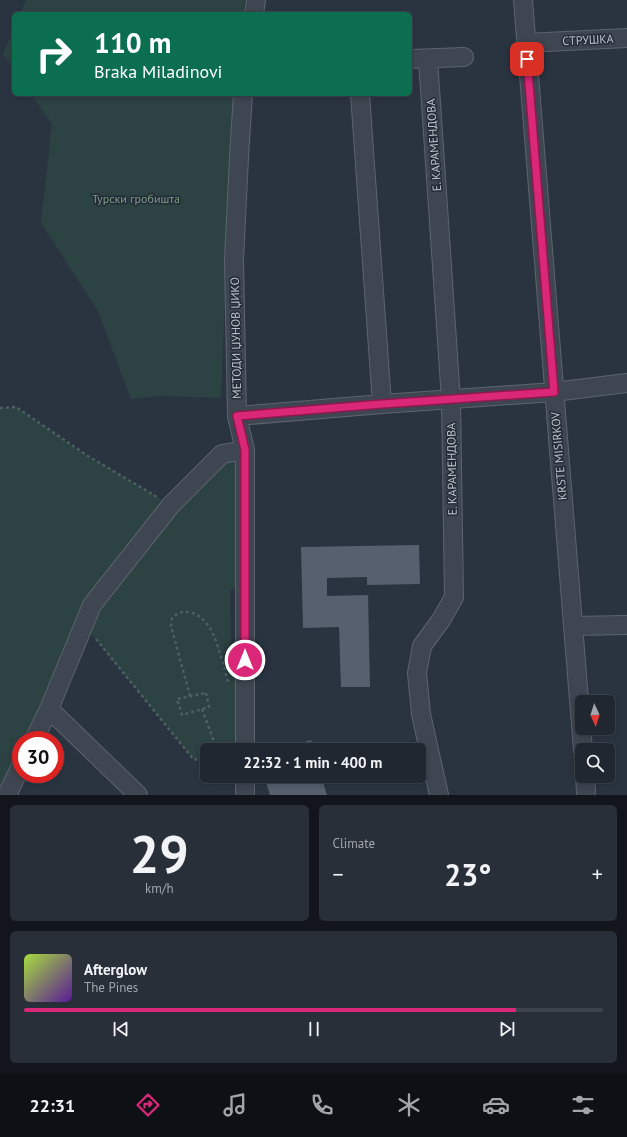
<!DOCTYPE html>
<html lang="en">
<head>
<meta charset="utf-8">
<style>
	:root { --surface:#202731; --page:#282f39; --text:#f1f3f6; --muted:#a2a5ab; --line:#3d444d; --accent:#db2777 }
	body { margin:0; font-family:"PT Sans",sans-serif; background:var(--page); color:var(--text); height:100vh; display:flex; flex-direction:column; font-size:15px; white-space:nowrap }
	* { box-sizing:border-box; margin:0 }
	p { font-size:13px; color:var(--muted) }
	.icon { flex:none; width:22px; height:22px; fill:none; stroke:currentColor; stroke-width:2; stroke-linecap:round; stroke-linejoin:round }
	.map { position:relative; height:795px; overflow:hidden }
	.details { display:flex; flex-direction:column; gap:10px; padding:10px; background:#12151b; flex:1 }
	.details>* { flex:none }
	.guide { position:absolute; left:12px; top:12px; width:400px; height:84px; border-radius:6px; box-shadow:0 2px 6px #0003,0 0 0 1px var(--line); background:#0b6e4f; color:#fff; overflow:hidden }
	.needle { width:26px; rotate:176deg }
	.fabs { position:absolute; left:575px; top:695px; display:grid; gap:8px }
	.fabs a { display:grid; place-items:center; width:40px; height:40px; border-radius:6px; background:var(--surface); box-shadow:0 2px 6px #0003,0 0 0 1px var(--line); font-size:20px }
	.speed { position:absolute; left:12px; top:731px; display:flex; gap:8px; font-size:20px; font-weight:700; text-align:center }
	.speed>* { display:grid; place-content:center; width:52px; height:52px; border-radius:50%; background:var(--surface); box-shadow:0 2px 6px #0003,0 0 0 1px var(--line); line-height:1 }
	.speed .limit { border:6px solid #d22; background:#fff; color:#111 }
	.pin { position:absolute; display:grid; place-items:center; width:34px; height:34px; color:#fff; margin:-17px; border-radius:8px; box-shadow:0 2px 6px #0006 }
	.me { position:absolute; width:44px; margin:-22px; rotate:0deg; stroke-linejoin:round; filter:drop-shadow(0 0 3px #0008) }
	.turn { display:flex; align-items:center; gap:14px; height:84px; padding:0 16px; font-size:18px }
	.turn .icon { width:52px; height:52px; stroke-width:2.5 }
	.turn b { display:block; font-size:28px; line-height:34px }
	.big { font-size:30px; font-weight:600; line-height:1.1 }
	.details .widget { flex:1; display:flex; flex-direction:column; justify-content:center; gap:6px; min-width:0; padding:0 14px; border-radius:6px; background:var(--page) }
	.details .dial { align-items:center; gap:0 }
	.dial b { font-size:52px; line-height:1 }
	.song { display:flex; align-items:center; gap:12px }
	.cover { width:48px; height:48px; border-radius:6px; background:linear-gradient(135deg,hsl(80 70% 55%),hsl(270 70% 35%)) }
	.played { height:4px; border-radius:2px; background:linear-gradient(90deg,var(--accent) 85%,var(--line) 85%) }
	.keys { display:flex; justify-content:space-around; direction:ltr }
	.heat { display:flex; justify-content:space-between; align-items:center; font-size:22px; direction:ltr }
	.details .tiles { flex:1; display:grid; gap:10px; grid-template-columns:1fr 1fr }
	.widget:last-child { grid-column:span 2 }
	.trip { position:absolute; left:200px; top:743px; width:226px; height:40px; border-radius:6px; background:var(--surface); box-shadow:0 2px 6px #0003,0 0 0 1px var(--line); font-weight:600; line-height:40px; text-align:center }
	.tabs { display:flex; height:64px; justify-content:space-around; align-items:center; background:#0d1014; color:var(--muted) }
	.tabs .icon { width:28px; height:28px }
	.tabs .selected { color:var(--accent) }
	.tabs b { font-size:18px; color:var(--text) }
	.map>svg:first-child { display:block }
</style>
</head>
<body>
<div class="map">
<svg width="627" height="795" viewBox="0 0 627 795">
	<rect width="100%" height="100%" fill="#2a3441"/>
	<!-- green -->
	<path fill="#2d4243" d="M26,0H245L243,14H20Z
		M14,29V69L3,54Z
		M31,94H233L221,398L160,396L131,399L98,311L41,223L52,124Z
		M16,407L88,456L171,505L222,454L245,450V581L230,591L231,645L245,660V746L230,750H207V756L194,760L84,625L34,740H21V766L0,795V408Z"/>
	<!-- building -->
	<path fill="#56606e" d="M419,545L420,584L367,585V577L327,578V596L368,595L370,687H341L339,627L303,628L301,547Z
		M311,740L314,750H277Z
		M264,776H321L327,795H270Z"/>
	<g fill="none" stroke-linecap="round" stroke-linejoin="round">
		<!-- street casing -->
		<g stroke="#5d646f" stroke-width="20">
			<path id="street" d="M523,0L583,750
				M254,14L256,0
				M526,43L627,38
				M410,59L464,57
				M428,59L451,400L454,597L441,620L422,646L417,673L421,714L439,795
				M243,94L239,157L234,260L237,416L245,450V750
				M360,94L382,404
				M237,416L382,404L554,392L627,383
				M573,626L627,625
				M49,709L138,795
				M34,740L49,709L92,605L171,505L222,454L245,450
				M585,776L586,792
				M9,795L8,793L21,766
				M245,795V776"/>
		</g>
		<!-- path -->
		<path stroke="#4d5f61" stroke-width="2.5" stroke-dasharray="3 3" stroke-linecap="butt" d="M0,408L16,407L88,456L157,497
			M96,639L194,760L207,756
			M206,693L209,707L182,715L177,699Z
			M190,696L171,626L172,618C188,603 206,618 213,634C219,647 224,668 228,682
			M202,709L217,750"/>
		<!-- street -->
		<use href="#street" stroke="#3e4651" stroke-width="18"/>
	</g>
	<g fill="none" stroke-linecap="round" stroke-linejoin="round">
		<!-- route casing -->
		<g stroke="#8e194d" stroke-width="10">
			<path id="route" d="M245,660V450L237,416L382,404L554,392L527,59"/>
		</g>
		<!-- route -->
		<use href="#route" stroke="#db2777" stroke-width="7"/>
	</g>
	<g text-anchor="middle" stroke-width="3" stroke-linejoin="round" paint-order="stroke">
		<!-- street labels -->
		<g font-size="12" fill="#bcc2cb" stroke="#232b37">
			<text transform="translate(588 40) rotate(-3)" y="4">СТРУШКА</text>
			<text transform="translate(434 145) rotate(-94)" y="4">Е. КАРАМЕНДОВА</text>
			<text transform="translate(236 338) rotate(-91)" y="4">МЕТОДИ ЏУНОВ ЏИКО</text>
			<text transform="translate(559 456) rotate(-95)" y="4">KRSTE MISIRKOV</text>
			<text transform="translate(452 469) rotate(-91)" y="4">Е. КАРАМЕНДОВА</text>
		</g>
		<!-- park labels -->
		<g font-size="12" fill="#7c9e84" stroke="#232b37">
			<text x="136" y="203">Турски гробишта</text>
		</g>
	</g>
</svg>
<div class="fabs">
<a><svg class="needle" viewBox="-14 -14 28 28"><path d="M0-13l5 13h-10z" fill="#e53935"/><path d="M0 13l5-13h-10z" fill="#a2a5ab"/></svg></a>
<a><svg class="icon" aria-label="search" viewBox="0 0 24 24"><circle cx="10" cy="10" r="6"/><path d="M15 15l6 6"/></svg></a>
</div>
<div class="speed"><div class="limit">30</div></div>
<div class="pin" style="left:527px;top:59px;background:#d93025"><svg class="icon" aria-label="arrive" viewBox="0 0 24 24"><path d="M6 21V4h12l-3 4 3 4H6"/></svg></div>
<svg class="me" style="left:245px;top:660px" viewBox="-20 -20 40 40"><circle r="17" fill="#db2777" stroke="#fff" stroke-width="3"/><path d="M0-11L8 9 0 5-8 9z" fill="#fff"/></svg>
<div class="trip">22:32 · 1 min · 400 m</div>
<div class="guide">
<div class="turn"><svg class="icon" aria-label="right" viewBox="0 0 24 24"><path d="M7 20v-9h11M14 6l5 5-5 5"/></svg><div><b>110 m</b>Braka Miladinovi</div></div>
</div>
</div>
<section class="details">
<div class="tiles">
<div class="widget dial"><b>29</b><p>km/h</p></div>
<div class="widget"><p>Climate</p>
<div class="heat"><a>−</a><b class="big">23°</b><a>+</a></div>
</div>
<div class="widget">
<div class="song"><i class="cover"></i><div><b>Afterglow</b><p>The Pines</p></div></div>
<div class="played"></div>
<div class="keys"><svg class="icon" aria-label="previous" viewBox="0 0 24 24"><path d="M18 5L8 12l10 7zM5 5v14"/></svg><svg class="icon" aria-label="pause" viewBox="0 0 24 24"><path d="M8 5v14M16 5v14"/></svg><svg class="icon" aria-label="next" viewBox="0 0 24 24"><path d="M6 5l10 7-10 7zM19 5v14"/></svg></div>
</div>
</div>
</section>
<nav class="tabs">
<b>22:31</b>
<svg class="icon selected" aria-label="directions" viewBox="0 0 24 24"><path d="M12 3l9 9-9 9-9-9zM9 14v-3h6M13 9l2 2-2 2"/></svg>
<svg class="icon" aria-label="music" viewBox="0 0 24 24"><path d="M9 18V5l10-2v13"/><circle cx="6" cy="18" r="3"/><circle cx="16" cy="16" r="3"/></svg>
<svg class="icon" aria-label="phone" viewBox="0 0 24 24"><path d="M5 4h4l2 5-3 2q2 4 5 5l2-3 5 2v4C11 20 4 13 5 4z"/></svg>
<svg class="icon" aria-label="climate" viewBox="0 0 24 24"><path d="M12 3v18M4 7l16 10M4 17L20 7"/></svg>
<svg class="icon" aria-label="car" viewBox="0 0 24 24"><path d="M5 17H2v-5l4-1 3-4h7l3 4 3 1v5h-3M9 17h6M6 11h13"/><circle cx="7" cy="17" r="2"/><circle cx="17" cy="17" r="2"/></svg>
<svg class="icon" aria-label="filters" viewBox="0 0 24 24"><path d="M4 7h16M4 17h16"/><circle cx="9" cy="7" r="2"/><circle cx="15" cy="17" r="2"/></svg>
</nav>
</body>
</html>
